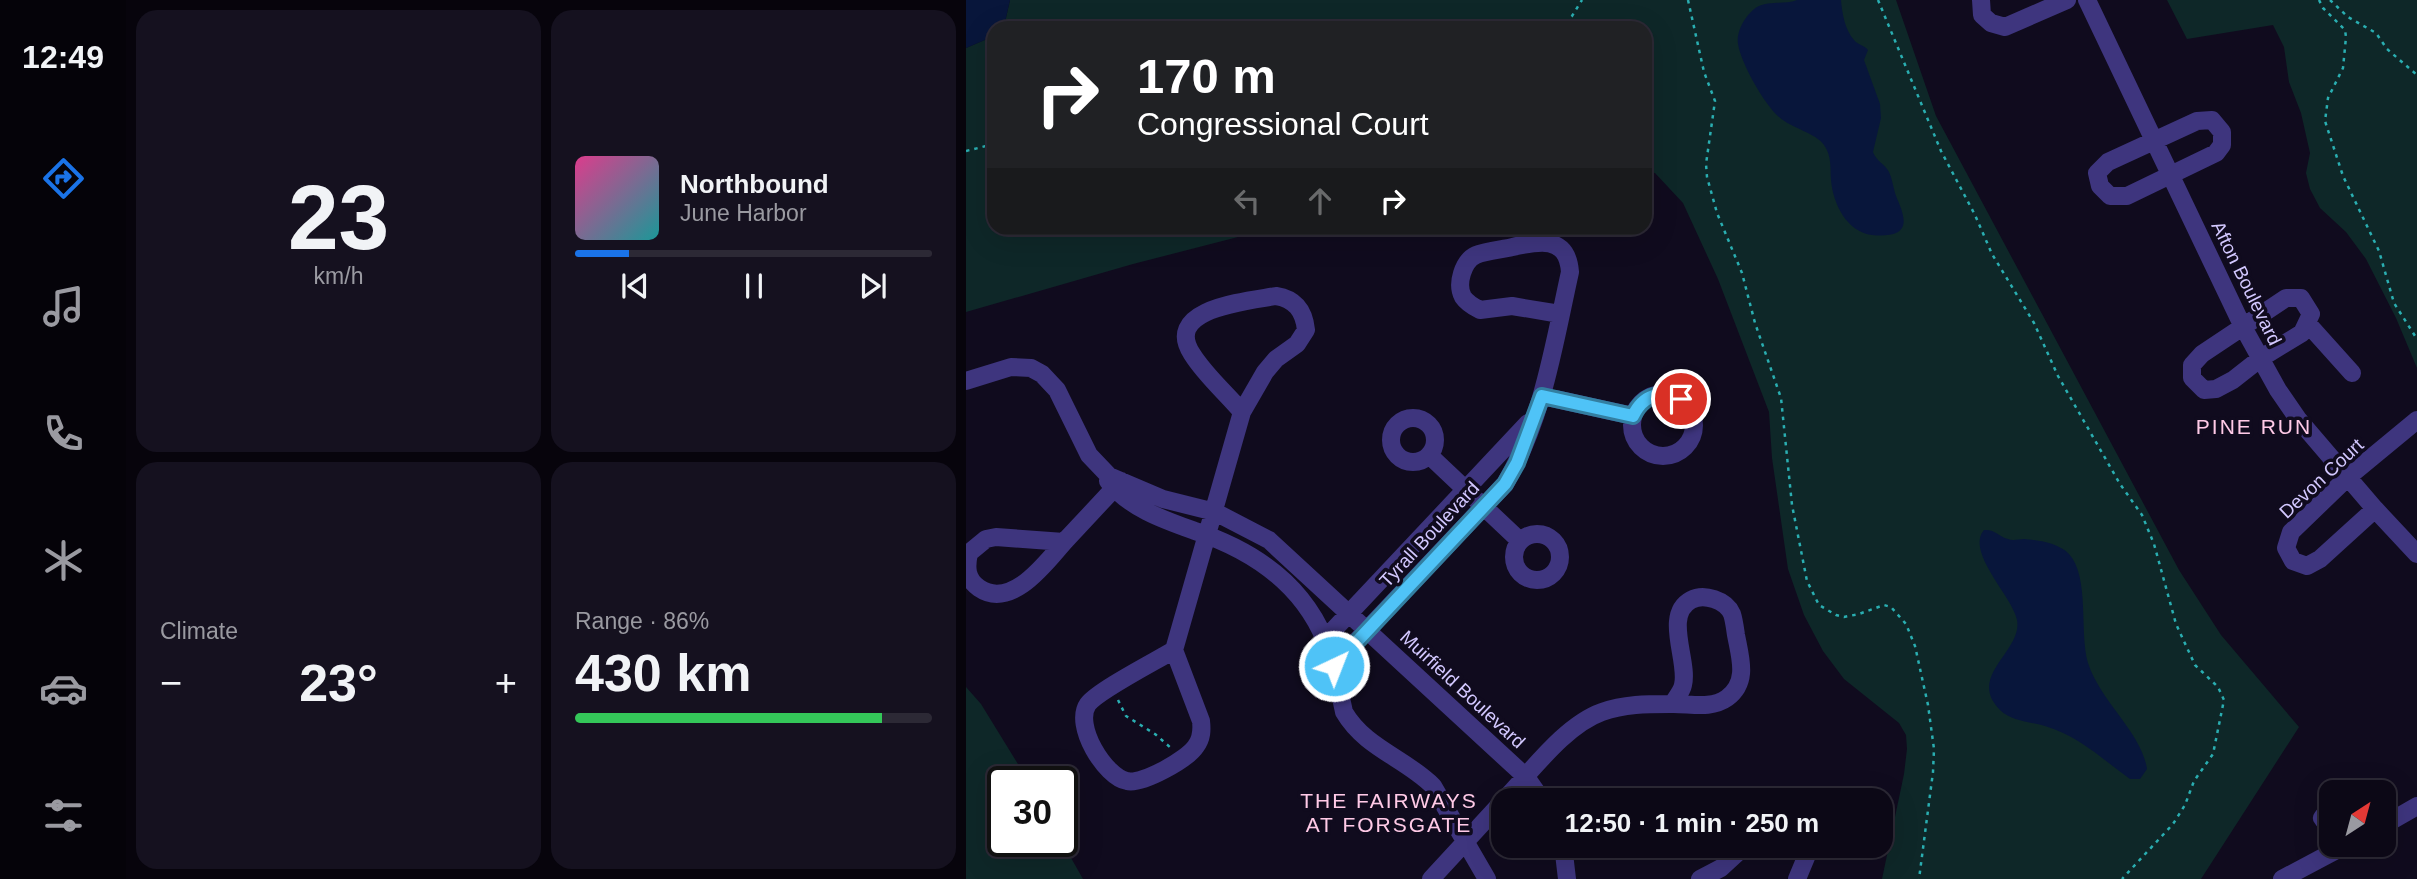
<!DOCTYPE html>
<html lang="en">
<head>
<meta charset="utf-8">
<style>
	:root { --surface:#0c0816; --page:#15111f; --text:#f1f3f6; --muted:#9a9aa1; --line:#2c2935; --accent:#1a73e8 }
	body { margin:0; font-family:Arial,sans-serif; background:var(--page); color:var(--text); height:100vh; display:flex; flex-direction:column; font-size:26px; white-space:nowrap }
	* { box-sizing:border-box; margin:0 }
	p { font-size:23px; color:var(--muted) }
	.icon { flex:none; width:38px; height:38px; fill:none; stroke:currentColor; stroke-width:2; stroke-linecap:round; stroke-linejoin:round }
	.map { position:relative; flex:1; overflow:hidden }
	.sheet { display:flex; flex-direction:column; gap:10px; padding:10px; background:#07040c; width:840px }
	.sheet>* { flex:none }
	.top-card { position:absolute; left:21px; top:21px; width:665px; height:214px; border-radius:21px; box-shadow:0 7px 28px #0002,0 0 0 2px var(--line); background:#202124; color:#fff; overflow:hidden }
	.needle { width:46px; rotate:36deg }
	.controls { position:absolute; left:1353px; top:780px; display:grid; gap:14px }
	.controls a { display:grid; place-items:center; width:77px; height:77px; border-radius:14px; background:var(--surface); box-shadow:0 7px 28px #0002,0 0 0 2px var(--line); font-size:35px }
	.speed { position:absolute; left:21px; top:766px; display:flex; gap:14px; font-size:35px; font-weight:700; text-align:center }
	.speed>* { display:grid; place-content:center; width:91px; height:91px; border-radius:50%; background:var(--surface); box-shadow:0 7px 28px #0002,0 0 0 2px var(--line); line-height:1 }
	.speed .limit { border:4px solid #111; border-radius:10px; background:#fff; color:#111 }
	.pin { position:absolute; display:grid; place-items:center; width:60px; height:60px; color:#fff; margin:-30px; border:4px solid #fff; border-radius:50%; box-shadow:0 2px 7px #0007 }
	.me { position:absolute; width:77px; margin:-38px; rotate:43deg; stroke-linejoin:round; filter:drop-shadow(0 0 5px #0008) }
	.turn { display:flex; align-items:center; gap:24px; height:147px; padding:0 35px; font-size:32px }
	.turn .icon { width:91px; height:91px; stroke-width:2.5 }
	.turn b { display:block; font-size:49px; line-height:60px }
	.lanes { display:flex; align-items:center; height:66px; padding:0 35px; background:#0003; justify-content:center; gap:35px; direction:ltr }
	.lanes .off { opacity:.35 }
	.big { font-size:52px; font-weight:600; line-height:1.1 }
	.sheet .card { flex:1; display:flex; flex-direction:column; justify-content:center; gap:10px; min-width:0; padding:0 24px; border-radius:21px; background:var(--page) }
	.sheet .dial { align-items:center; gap:0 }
	.dial b { font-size:91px; line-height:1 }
	.song { display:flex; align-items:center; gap:21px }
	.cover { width:84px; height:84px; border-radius:10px; background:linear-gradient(135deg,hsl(330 70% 55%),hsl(180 70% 35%)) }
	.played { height:7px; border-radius:4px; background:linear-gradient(90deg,var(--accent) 15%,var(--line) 15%) }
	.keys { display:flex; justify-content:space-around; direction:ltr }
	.heat { display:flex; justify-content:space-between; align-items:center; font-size:38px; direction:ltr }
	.charge { height:10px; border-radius:5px; background:linear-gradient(90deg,#34c759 86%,var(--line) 0) }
	.sheet .tiles { flex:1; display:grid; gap:10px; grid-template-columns:repeat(2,1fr) }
	.trip { position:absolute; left:525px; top:788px; width:402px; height:70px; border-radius:21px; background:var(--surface); box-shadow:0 7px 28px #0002,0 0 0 2px var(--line); font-weight:600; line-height:70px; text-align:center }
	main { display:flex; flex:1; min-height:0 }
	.tabs { display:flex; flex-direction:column; width:126px; justify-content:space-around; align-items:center; background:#050309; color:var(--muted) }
	.tabs .icon { width:49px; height:49px }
	.tabs .active { color:var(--accent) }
	.tabs b { font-size:32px; color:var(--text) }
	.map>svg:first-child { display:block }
</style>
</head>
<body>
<main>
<nav class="tabs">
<b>12:49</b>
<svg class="icon active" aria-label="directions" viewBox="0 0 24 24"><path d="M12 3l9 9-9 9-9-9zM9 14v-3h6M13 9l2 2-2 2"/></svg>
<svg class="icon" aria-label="music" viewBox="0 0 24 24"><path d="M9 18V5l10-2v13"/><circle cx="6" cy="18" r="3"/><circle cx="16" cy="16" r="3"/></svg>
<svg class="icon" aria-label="phone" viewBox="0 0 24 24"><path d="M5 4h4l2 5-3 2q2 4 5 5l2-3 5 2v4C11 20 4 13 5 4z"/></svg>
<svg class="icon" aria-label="climate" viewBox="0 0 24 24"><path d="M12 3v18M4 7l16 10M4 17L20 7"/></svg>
<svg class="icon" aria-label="car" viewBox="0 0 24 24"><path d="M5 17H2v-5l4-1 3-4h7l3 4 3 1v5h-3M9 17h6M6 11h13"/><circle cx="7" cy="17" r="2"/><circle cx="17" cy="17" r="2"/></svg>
<svg class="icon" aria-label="filters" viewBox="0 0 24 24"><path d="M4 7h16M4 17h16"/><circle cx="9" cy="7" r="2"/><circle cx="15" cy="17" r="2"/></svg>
</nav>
<section class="sheet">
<div class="tiles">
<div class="card dial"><b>23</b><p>km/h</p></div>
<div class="card">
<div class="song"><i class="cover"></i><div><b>Northbound</b><p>June Harbor</p></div></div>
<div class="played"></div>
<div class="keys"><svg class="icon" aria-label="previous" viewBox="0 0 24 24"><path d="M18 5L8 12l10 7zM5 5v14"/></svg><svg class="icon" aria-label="pause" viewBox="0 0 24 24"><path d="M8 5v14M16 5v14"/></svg><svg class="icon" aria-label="next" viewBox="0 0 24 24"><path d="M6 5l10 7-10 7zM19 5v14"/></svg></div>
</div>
<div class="card"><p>Climate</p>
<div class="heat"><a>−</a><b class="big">23°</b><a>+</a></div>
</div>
<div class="card"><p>Range · 86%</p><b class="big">430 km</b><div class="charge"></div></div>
</div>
</section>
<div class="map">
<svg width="1451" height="879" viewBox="0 0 1451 879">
	<rect width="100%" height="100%" fill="#100b1e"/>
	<!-- green -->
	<path fill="#0e2728" d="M44,0H930L970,116L1213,570L1255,635L1333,727L1235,879H916L938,774L941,749L940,735L933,723L878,679L857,651L838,615L822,569L806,458L803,412L752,279L717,203L689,173L679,171V28H46L39,22Z
		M1201,0H1451V368L1430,318L1400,259L1380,232L1354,208L1344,189L1340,173L1344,153L1335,113L1323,82L1318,47L1307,25L1221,39Z
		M28,36V228H307L167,264L0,312V48Z
		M0,687L15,704L63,782H37V842H96L117,879H0Z"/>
	<!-- water -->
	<path fill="#08163b" d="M0,0H44L39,22L46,28H28V36L0,48Z
		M831,0H875C876,13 879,30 888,40C892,45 898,45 902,50L898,60L914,104L915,118L907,152C910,161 919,164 923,172C926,178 927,186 929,193C932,203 945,224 932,232C925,236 914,236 906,235C881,232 867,204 865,180C864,168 866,156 858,145C850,133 825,128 813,117C798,104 775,63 772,44C770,31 780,14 791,7C803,0 818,5 831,0Z
		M1018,530C1029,529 1032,536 1042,539C1047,541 1053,539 1058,539C1072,540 1093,543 1103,554C1124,577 1113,632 1122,663C1134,701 1176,733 1181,769L1174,779H1164C1136,759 1113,736 1079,726C1064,722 1045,721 1034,710C1000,676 1057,651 1051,620C1047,597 999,552 1018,530Z"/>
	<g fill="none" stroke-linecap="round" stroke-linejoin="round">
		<!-- path -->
		<path stroke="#2aaeb1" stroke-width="2.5" stroke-dasharray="3.5 5" stroke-linecap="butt" d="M722,0L738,72L749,101L740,164L741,177L751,213L776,273L789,323L815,398L826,505L841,581L853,605L870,615L878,617L893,614L918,605L925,607L940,624L949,646L962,705L968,749L967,772L953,879
			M912,0L975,151L1009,215L1026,254L1068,323L1092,376L1154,484L1176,515L1188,544L1210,624L1229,665L1252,687L1258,700L1247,754L1228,781L1219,805L1207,824L1156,879
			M1353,0L1357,8L1379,30L1380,37L1377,68L1362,98L1359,121L1377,176L1413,251L1428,303L1451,339
			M1364,0L1382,17L1410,33L1421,49L1451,75
			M593,28L606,16L616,0
			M0,151L28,144
			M152,700L160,716L189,734L205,748"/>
		<!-- minor -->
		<path stroke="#3e357e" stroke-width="18" d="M1015,0L1016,15L1025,23L1039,27L1101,0
			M1121,0L1276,325L1312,390L1332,419L1409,509L1451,554
			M1246,120L1256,132V145L1250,153L1161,196H1144L1134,186L1131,173L1142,162L1231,121Z
			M1320,298H1335L1345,314L1336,333L1295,358L1267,380L1250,389L1238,390L1226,378V365L1236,354Z
			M1342,324L1386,373
			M0,381L45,367L65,368L76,374L91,390L123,455L143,476L197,499L249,512L303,540L560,777L576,800
			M666 425a31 31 0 1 1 62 0a31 31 0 1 1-62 0Z
			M576,396L667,416
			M425 440a22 22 0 1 1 44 0a22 22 0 1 1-44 0Z
			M463,455L554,541
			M142,481C163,508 198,520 229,531C286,550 335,582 359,640C368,663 373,688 378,712C399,748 439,758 467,786L521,879
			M1409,509L1354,559L1341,566L1327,561L1320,548L1325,532L1382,477L1451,420
			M548 557a23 23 0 1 1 46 0a23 23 0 1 1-46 0Z
			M98,542C79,564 45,610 13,588C0,579 0,567 3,553L20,539L30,537L98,542L155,481
			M359,639L562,423
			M208,650C190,661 133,690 122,704C107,725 139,777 161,781C176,785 222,759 230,746C236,738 236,730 235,721L208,650L276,412L299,372L310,359L331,344L340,330C338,311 329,299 310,296C283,301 196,308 226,354C239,375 260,393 276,412
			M367,666L539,484C577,419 588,344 604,272C601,233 569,242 542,248C532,250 519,251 510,255C497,261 490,284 497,297C501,303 508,307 514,310L546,306L594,314
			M538,800C565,772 599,725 636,712C658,704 681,704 704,704C723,703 744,710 761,698C783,682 774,657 770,635C769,628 768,620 766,614C760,600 738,593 725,600C697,615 723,661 717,685C716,691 710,698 707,703
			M1365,810H1362L1356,818L1365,831
			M1418,825L1451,806
			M597,845L601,879
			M465,879L537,801
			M734,879L755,868L780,845
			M831,879L841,855L839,845
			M1316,879L1380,845"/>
	</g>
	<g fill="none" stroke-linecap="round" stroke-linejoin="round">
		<!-- route casing -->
		<g stroke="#337fa1" stroke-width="18">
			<path id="route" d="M368,666L539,484L551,463L576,396L667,416C677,395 694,390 715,399"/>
		</g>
		<!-- route -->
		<use href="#route" stroke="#4fc3f7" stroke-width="12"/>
	</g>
	<g text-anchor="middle" stroke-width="7" stroke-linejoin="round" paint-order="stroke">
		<!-- street labels -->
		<g font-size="19" fill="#d3c8ff" stroke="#100b1e">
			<text transform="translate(1281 283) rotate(64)" y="7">Afton Boulevard</text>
			<text transform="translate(1355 478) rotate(-43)" y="7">Devon Court</text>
			<text transform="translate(463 534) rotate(-47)" y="7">Tyrall Boulevard</text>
			<text transform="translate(497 689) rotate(43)" y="7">Muirfield Boulevard</text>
		</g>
		<!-- neighbourhood labels -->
		<g font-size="21" letter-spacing="2" fill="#ffcae7" stroke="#100b1e">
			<text x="1288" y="434">PINE RUN</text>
			<text x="423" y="808">THE FAIRWAYS<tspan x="423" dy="24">AT FORSGATE</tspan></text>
		</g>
	</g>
</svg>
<div class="controls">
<a><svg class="needle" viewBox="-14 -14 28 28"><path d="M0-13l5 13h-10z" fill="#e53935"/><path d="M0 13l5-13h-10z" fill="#9a9aa1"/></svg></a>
</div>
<div class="speed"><div class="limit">30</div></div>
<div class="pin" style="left:715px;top:399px;background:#d93025"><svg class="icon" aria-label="arrive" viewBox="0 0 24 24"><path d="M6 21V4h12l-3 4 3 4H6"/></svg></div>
<svg class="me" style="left:368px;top:666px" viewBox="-20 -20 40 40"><circle r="17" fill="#4fc3f7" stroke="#fff" stroke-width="3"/><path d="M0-11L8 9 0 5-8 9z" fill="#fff"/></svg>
<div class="trip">12:50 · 1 min · 250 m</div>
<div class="top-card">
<div class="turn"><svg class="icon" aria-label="right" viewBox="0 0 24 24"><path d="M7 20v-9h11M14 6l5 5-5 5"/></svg><div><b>170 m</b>Congressional Court</div></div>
<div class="lanes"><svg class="icon off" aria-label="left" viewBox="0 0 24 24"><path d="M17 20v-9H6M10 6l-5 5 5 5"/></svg><svg class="icon off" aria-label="ahead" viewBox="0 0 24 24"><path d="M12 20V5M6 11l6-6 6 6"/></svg><svg class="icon" aria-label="right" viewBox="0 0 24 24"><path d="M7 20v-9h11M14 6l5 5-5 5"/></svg></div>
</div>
</div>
</main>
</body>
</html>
